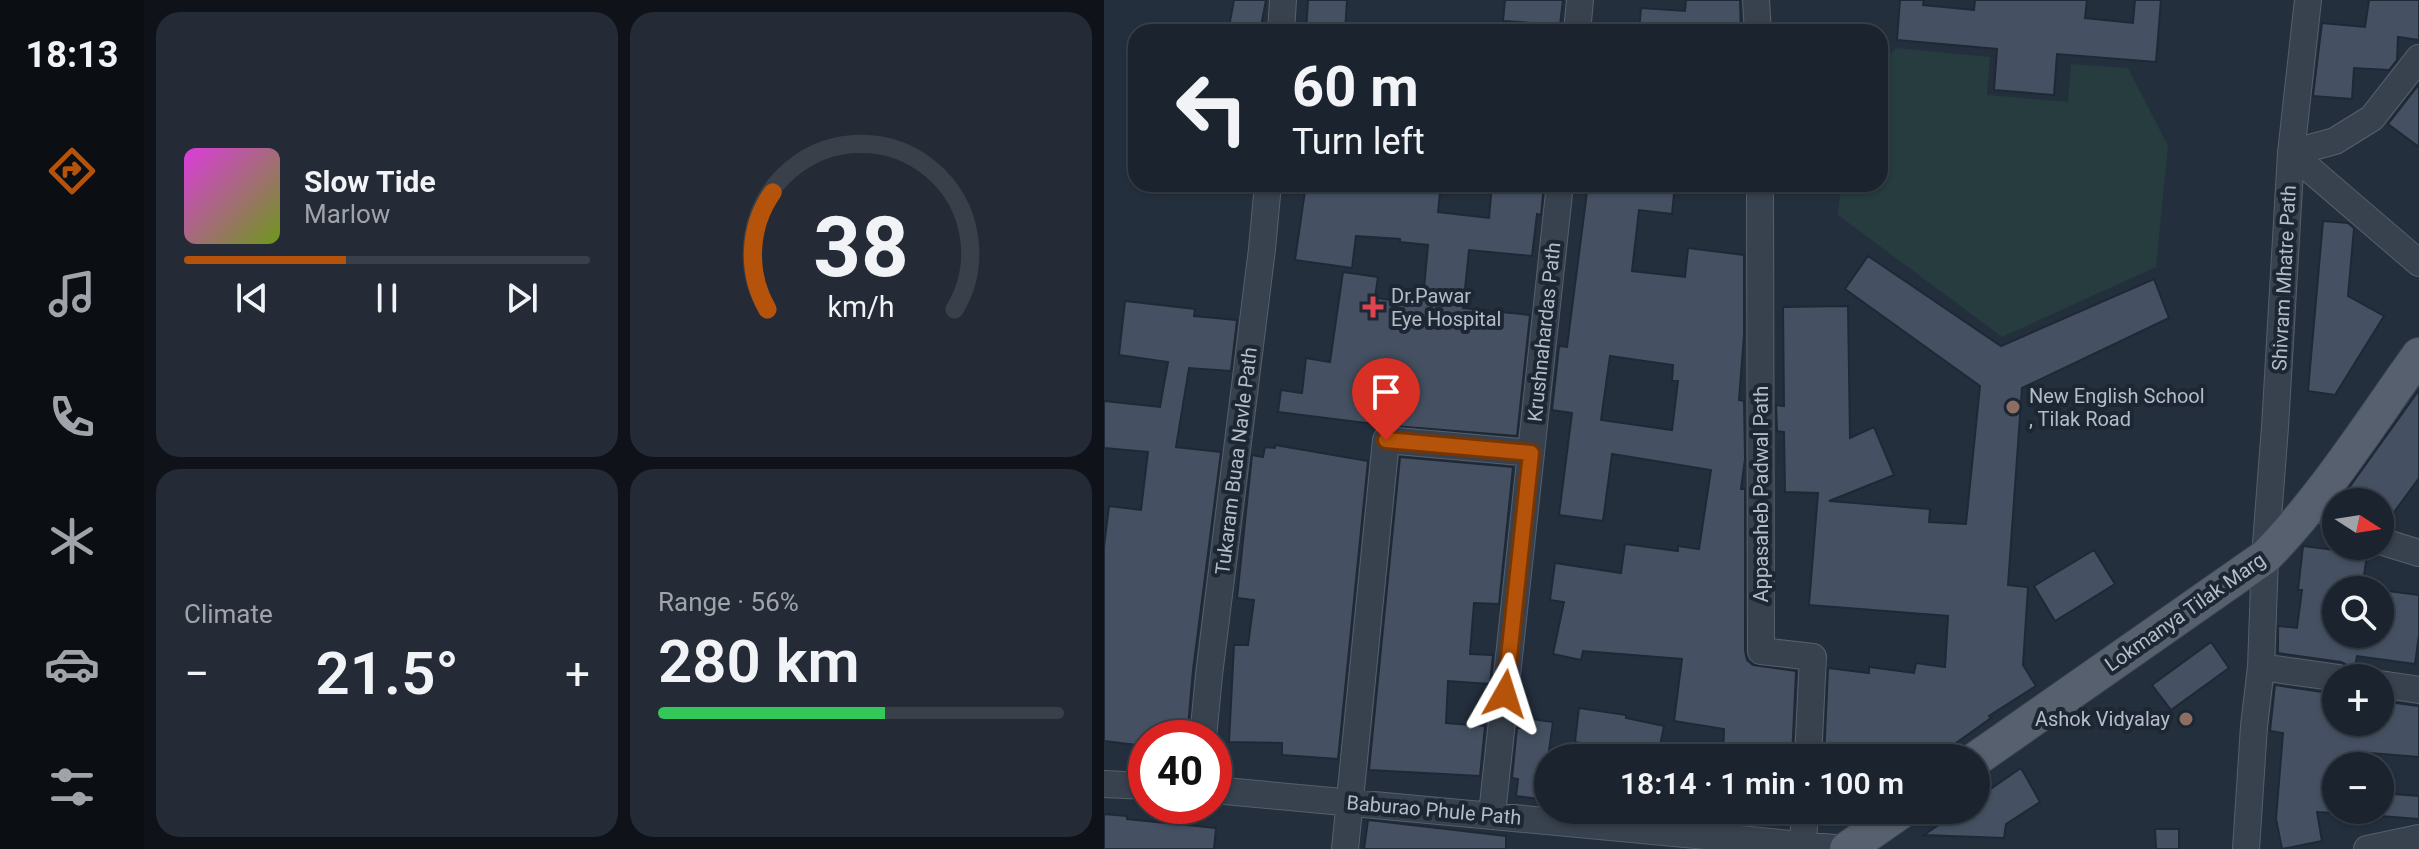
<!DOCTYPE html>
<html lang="en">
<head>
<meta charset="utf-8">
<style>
	:root { --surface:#1b232e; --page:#242b36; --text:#f1f3f6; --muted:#a0a4aa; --line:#39404a; --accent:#b45309 }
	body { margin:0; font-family:Roboto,sans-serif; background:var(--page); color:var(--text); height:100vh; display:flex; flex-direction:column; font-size:30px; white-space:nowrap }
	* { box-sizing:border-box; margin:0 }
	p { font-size:26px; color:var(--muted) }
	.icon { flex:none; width:44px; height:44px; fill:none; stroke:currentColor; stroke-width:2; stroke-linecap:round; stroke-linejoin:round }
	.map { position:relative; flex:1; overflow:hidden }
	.sheet { display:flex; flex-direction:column; gap:12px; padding:12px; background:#0f1319; width:960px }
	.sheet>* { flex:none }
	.top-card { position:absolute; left:24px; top:24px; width:760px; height:168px; border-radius:24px; box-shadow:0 2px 6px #0004,0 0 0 2px var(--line); background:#1b232e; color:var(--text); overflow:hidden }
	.needle { width:52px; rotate:102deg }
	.buttons { position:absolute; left:1218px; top:488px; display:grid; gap:16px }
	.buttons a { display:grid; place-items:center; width:72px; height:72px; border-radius:50%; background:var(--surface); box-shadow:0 2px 6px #0004,0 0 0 2px var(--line); font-size:40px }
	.speed { position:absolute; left:24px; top:720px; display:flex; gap:16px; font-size:40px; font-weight:700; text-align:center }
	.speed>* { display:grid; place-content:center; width:104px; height:104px; border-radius:50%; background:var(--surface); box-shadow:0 2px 6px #0004,0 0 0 2px var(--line); line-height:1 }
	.speed .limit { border:12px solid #d22; background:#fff; color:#111 }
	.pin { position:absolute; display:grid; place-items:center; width:68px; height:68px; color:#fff; margin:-82px -34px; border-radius:50% 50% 50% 0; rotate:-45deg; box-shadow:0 0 8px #0007 }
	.pin .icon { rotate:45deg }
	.me { position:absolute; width:88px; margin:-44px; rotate:6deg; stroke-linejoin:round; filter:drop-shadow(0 0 6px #0008) }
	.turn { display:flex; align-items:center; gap:28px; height:168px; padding:0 32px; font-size:36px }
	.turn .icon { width:104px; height:104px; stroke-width:2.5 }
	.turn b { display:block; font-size:56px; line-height:68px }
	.big { font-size:60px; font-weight:600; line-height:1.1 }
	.sheet .tile { flex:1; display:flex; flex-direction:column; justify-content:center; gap:12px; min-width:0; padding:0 28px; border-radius:24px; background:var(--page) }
	.sheet .dial { align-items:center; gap:0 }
	.dial svg { height:208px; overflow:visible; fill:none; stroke:var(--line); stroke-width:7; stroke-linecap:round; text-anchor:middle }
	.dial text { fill:var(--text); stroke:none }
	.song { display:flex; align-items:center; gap:24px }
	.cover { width:96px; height:96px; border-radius:12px; background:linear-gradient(135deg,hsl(300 70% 55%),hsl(80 70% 35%)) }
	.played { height:8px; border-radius:4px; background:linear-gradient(90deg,var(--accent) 40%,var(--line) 40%) }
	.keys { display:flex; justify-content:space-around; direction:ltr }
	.heat { display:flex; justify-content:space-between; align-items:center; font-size:44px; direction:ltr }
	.charge { height:12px; border-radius:6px; background:linear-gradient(90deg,#34c759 56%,var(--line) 0) }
	.sheet .tiles { flex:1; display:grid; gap:12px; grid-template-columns:repeat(2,1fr) }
	.trip { position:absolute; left:430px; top:744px; width:456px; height:80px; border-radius:40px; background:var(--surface); box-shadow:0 2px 6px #0004,0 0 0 2px var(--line); font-weight:600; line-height:80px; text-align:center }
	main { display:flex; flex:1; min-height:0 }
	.menu { display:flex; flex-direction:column; width:144px; justify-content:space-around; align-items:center; background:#0b0e12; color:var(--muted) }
	.menu .icon { width:56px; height:56px }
	.menu .current { color:var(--accent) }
	.menu b { font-size:36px; color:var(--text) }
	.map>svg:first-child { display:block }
</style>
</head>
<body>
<main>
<nav class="menu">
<b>18:13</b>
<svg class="icon current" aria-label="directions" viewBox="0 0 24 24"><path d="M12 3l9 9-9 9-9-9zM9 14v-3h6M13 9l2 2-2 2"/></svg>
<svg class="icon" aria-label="music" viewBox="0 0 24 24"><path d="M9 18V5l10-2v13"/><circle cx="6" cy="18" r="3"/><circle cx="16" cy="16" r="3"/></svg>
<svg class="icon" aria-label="phone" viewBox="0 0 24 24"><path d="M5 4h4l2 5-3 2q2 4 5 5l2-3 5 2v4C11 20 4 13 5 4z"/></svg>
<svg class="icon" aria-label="climate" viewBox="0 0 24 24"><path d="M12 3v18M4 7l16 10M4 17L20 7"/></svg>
<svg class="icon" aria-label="car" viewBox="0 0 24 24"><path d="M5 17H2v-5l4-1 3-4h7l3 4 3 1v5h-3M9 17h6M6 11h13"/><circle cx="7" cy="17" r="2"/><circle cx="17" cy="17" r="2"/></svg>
<svg class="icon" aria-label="filters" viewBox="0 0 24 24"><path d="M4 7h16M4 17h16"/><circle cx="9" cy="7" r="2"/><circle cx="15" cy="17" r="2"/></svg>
</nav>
<section class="sheet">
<div class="tiles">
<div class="tile">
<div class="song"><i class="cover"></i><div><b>Slow Tide</b><p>Marlow</p></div></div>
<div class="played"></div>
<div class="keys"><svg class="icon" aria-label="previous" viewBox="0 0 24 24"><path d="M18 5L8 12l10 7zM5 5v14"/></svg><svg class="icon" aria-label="pause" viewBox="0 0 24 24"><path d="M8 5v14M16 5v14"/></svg><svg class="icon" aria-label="next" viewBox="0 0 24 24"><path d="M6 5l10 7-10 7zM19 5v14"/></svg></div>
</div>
<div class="tile dial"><svg viewBox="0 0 100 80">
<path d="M14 69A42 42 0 1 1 86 69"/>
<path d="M14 69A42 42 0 0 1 16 24" stroke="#b45309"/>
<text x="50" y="56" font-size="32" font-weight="700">38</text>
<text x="50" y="72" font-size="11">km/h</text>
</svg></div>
<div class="tile"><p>Climate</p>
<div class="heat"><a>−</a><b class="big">21.5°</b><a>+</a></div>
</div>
<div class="tile"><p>Range · 56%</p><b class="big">280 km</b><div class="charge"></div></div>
</div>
</section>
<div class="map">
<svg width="1315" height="849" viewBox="0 0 1315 849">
	<rect width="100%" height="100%" fill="#242f3e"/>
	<!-- green -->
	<path fill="#263c3f" d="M792,48L886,57L883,95L964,102L967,64L1024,68L1064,146L1052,267L898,337L734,215L737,184H776V65Z"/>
	<!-- building -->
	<path fill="#455162" stroke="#1f2835" stroke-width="2" fill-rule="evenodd" d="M130,0H162L156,32H124Z
		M204,0H243L241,32H202Z
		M401,0H459L456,25L399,21Z
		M582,0H636L637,32H535L537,8L581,11Z
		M796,0H820L819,5L870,10L871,0H983L981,18L1029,23L1031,0H1057L1052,62L953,54L950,95L890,90L893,49L793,40Z
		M1265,0H1315V40L1294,37L1293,60L1285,70L1250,68L1248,99L1209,96L1218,23L1261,27Z
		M1315,84V147L1284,124Z
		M202,184H337L334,212L385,218L388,184H440L437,215L433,214L428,256L365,250L359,308L426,315L413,436L278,425L174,412L177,390L198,393L202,358L226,362L239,272L274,277L271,298L312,303V298L319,299L324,245L296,242V239L252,236L248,268L191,260Z
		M484,184H571L568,214L535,210L528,271L581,277L584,248L640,255V335L635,400L640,401L641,459L637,489H641V651L643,660L649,665L692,671L688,758H619L620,729L570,721L578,659L479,651L477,660L449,654L460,602L446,600L451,563L517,573L521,544L574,551V546L595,549L607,470L508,454L499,521L455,515L468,413L448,410L455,346L463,347ZM506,356L569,365L568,381H574L568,430L497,420Z
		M1219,221L1244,223L1250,228L1244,296L1280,316L1231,395L1204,391Z
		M764,256L897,346L1050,279L1065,318L918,388L904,585L924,587L919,665L932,686L885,716L887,718L831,758H720L724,668L765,673V667L810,673L812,663L841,667L844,616L705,605L714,493L681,492L680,432L673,431L672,405L680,406L679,307L744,306L746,438L770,427L790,475L725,501L826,509L825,522L862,524L876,386L741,289Z
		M21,301L91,309L90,316L133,320L127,371L85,368L72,447L117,452L89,670L83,738H42V746L0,741V547L5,506L37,510L44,452L0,448V401L56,407L64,362L15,355Z
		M1315,390V478L1280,526L1276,525V502H1256L1242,492Z
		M171,445L264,461L234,759L178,755V743L125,742L130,645H144L150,600L133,598L148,455L159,457L161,447L171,448Z
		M296,457L409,467L395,604L370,603L366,654L389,655L386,684L344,681L342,723L381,726L376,776L265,770Z
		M1199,546L1263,554L1258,590H1232V634H1276V590L1315,595V635L1311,664L1253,656L1250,674L1245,666L1237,662L1174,653V626L1193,628L1198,590H1194Z
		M990,550L1011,584L951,621L930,586Z
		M1107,642L1125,668L1067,710L1048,685Z
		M1171,685L1232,694V722H1276V701L1315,706V757L1255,752L1254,766H1232V813L1213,812L1218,841L1178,849L1172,819L1179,733L1166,731Z
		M475,708L522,715V718L560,726L554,756L471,742Z
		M420,718L449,722L444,758V800L412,796L414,779L408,778L413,728H419Z
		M917,768L936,802L902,824L900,838L820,835L856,810H872V799Z
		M1276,793L1315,796V819L1276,816Z
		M0,814L23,816V819L112,828L110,849H0Z
		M264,820L402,836V849H260Z
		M1051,829H1075V849H1052Z"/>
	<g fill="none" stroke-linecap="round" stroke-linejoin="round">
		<!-- minor casing -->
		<g stroke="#565f6c" stroke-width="28">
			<path id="minor" d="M652,0L654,32
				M177,32L179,0
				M473,32L476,0
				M1187,153L1315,263
				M1187,153L1231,141L1268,118L1315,58
				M656,184L657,651L709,657L704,758
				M1209,501L1232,519
				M1276,541L1315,553
				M1157,667L1235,678
				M1276,684L1315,690
				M99,738L105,675L158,249L164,184
				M0,784L42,786
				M110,790L741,849
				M388,814L456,184
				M699,845L701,810
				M241,849L282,440L427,453
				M1142,849L1150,726L1157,667L1161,557L1171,427L1187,153L1204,0
				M1263,849L1315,838"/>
		</g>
		<!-- major casing -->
		<g stroke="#414a57" stroke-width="36">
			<path id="major" d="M872,759L1161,557C1220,497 1266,423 1315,355
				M743,849L799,810"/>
		</g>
		<!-- minor -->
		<use href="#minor" stroke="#38414e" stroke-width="26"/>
		<!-- major -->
		<use href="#major" stroke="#56606e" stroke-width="34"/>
	</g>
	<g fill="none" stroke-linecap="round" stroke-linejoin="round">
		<!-- route casing -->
		<g stroke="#753606" stroke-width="20">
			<path id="route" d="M282,440L427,453L401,694"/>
		</g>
		<!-- route -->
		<use href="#route" stroke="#b45309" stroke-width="14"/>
	</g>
	<!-- markers -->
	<path fill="#e0444e" stroke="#1d2633" stroke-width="3" d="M265 295h8v8h8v8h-8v8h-8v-8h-8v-8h8z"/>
	<g fill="#8d6e63" stroke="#1d2633" stroke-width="3">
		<circle cx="909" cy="407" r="8"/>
		<circle cx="1082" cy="719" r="8"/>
	</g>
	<g text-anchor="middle" stroke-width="8" stroke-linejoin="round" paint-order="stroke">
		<!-- street labels -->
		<g font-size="20" fill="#b4bcc9" stroke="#1d2633">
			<text transform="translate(1180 278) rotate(-87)" y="7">Shivram Mhatre Path</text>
			<text transform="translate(440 332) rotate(-84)" y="7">Krushnahardas Path</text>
			<text transform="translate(132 461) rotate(-83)" y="7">Tukaram Buaa Navle Path</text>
			<text transform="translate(657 494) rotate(-90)" y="7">Appasaheb Padwal Path</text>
			<text transform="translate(1081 612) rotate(-35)" y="7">Lokmanya Tilak Marg</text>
			<text transform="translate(330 810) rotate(5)" y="7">Baburao Phule Path</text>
		</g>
		<!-- poi labels -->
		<g font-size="20" fill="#b4bcc9" stroke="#1d2633" text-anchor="start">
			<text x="287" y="303">Dr.Pawar<tspan x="287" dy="23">Eye Hospital</tspan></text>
			<text x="925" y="403">New English School<tspan x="925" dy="23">, Tilak Road</tspan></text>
			<text x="1066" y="726" text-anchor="end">Ashok Vidyalay</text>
		</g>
	</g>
</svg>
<div class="buttons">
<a><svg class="needle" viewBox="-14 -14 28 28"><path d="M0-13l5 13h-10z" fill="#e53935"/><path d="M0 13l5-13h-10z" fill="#a0a4aa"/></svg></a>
<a><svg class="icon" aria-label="search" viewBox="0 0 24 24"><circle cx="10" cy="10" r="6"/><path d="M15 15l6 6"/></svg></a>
<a>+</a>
<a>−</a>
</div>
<div class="speed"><div class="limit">40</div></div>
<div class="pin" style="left:282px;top:440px;background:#d93025"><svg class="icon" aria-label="arrive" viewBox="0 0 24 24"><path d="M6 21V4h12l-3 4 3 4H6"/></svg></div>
<svg class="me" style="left:401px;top:694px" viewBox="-20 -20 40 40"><path d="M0-17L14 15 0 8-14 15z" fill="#b45309" stroke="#fff" stroke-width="4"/></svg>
<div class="trip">18:14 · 1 min · 100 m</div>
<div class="top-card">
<div class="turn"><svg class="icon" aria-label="left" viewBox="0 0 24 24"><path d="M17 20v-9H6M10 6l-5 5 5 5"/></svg><div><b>60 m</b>Turn left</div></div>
</div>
</div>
</main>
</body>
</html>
